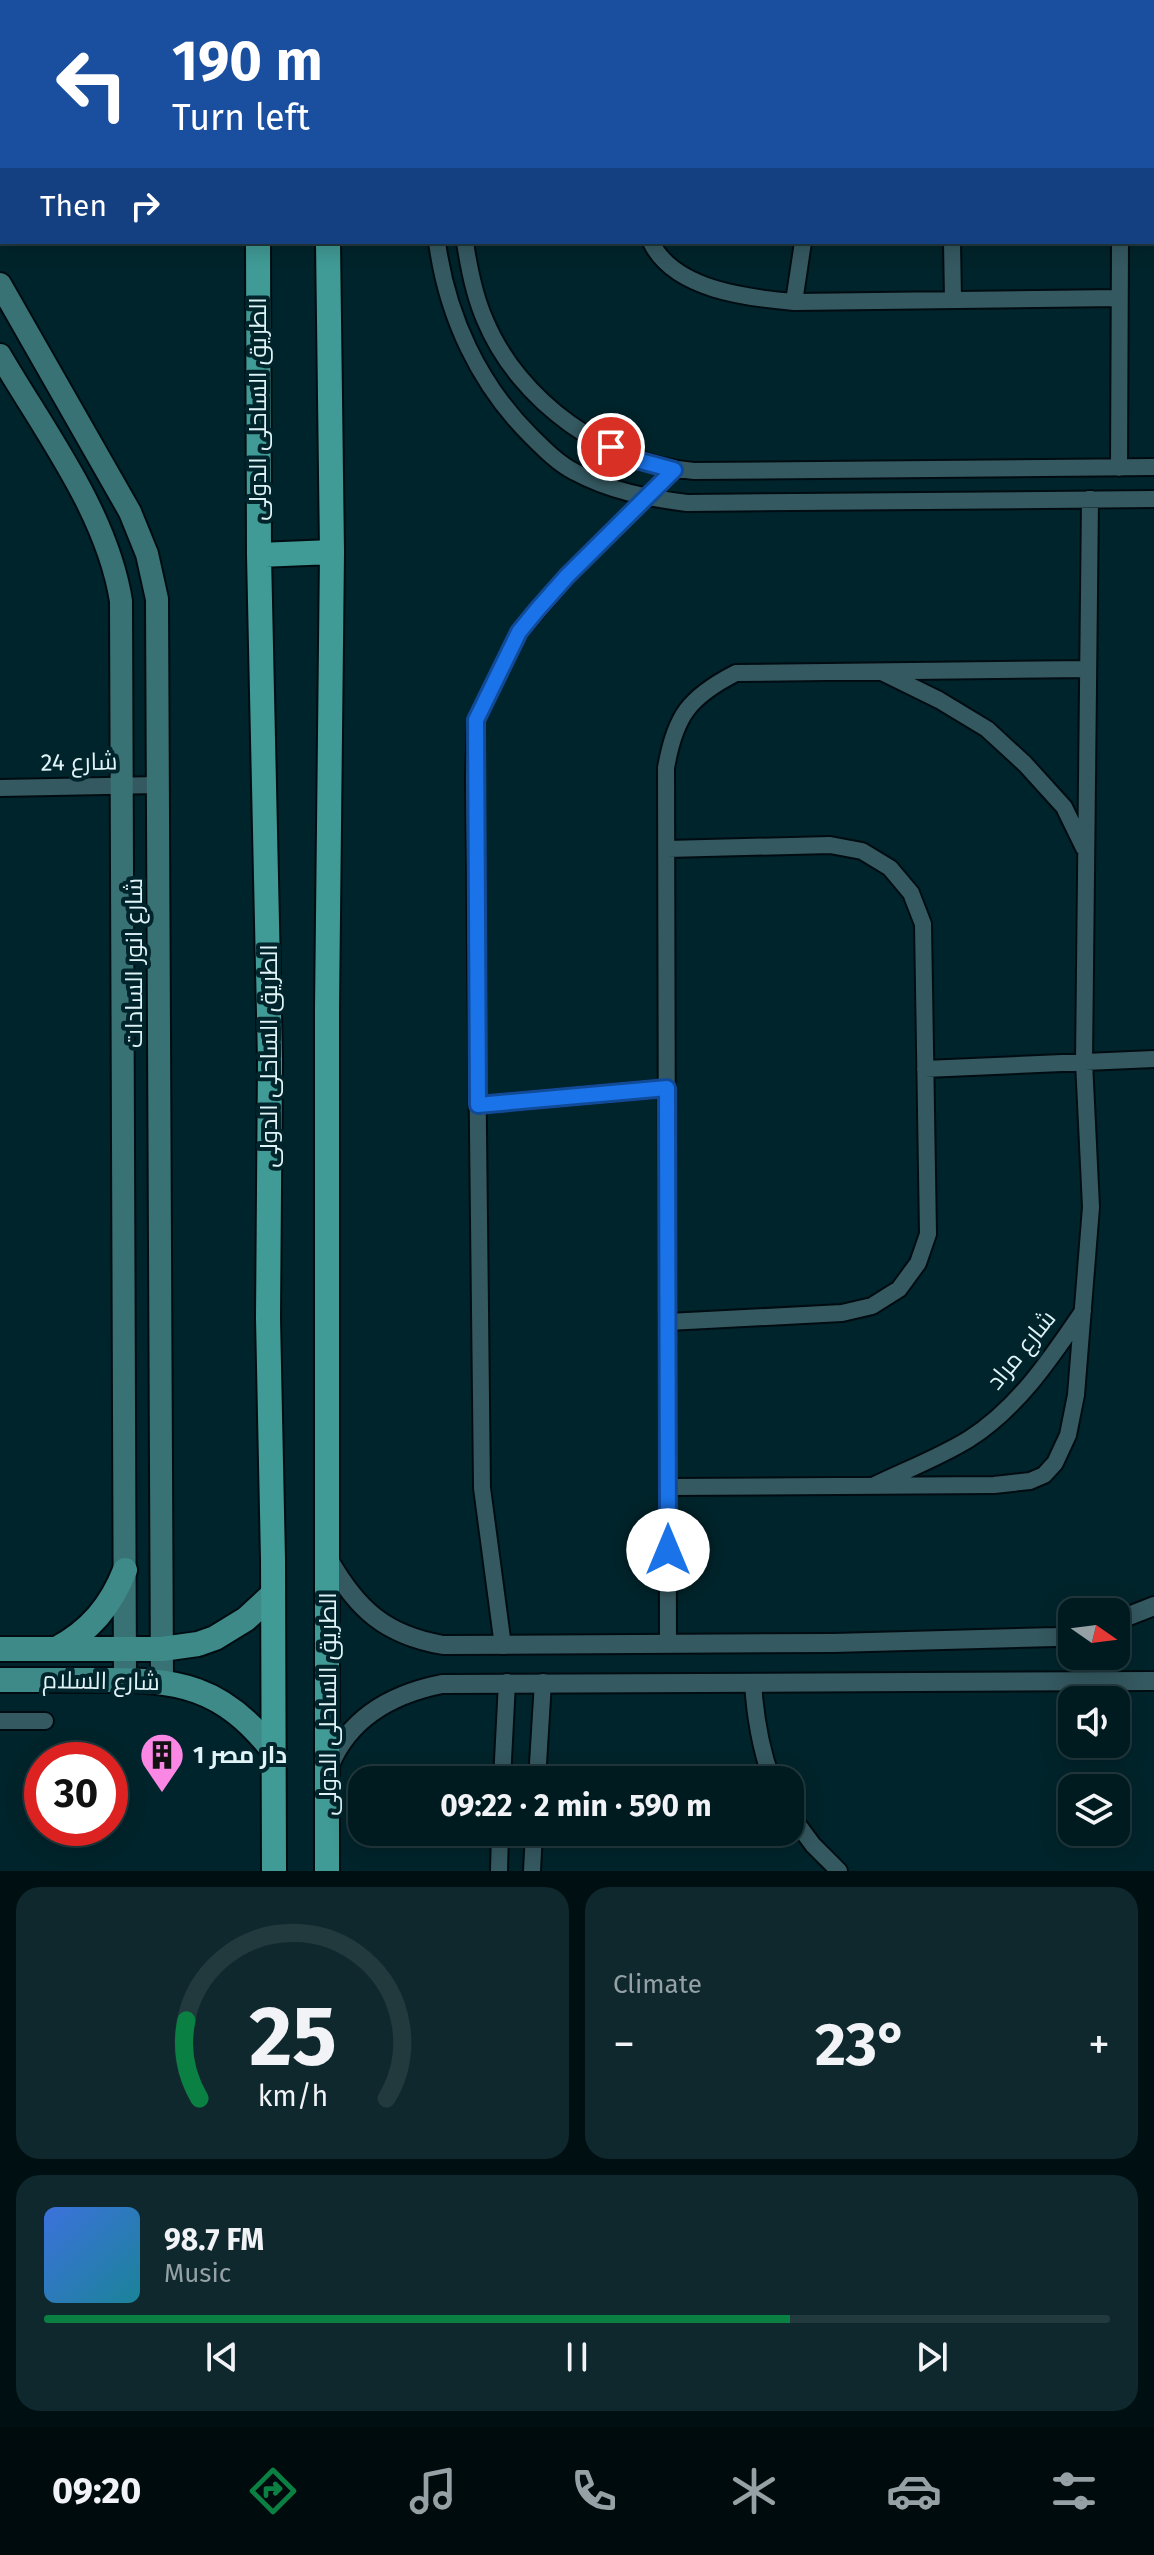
<!DOCTYPE html>
<html lang="en">
<head>
<meta charset="utf-8">
<style>
	:root { --surface:#001b20; --page:#0e282d; --text:#f1f3f6; --muted:#95a1a5; --line:#22393e; --accent:#0b8043 }
	body { margin:0; font-family:"Fira Sans",Cairo,sans-serif; background:var(--page); color:var(--text); height:100vh; display:flex; flex-direction:column; font-size:30px; white-space:nowrap }
	* { box-sizing:border-box; margin:0 }
	p { font-size:26px; color:var(--muted) }
	.icon { flex:none; width:44px; height:44px; fill:none; stroke:currentColor; stroke-width:2; stroke-linecap:round; stroke-linejoin:round }
	.map { position:relative; height:1871px; overflow:hidden }
	.sheet { display:flex; flex-direction:column; gap:16px; padding:16px; background:#000f12; flex:1 }
	.sheet>* { flex:none }
	.banner { position:absolute; left:0px; top:0px; width:1154px; height:244px; box-shadow:0 4px 20px #0003,0 0 0 2px var(--line); background:#1a4fa0; color:#fff; overflow:hidden }
	.needle { width:52px; rotate:104deg }
	.fabs { position:absolute; left:1058px; top:1598px; display:grid; gap:16px }
	.fabs a { display:grid; place-items:center; width:72px; height:72px; border-radius:16px; background:var(--surface); box-shadow:0 4px 20px #0003,0 0 0 2px var(--line); font-size:40px }
	.speed { position:absolute; left:24px; top:1742px; display:flex; gap:16px; font-size:40px; font-weight:700; text-align:center }
	.speed>* { display:grid; place-content:center; width:104px; height:104px; border-radius:50%; background:var(--surface); box-shadow:0 4px 20px #0003,0 0 0 2px var(--line); line-height:1 }
	.speed .limit { border:12px solid #d22; background:#fff; color:#111 }
	.pin { position:absolute; display:grid; place-items:center; width:68px; height:68px; color:#fff; margin:-34px; border:4px solid #fff; border-radius:50%; box-shadow:0 2px 8px #0007 }
	.me { position:absolute; width:88px; margin:-44px; rotate:0deg; stroke-linejoin:round; filter:drop-shadow(0 0 6px #0008) }
	.turn { display:flex; align-items:center; gap:28px; height:168px; padding:0 40px; font-size:36px }
	.turn .icon { width:104px; height:104px; stroke-width:2.5 }
	.turn b { display:block; font-size:56px; line-height:68px }
	.then { display:flex; align-items:center; height:76px; padding:0 40px; background:#0003; gap:16px; font-size:30px }
	.big { font-size:60px; font-weight:700; line-height:1.1 }
	.sheet .card { flex:1; display:flex; flex-direction:column; justify-content:center; gap:12px; min-width:0; padding:0 28px; border-radius:24px; background:var(--page) }
	.sheet .dial { align-items:center; gap:0 }
	.dial svg { height:208px; overflow:visible; fill:none; stroke:var(--line); stroke-width:7; stroke-linecap:round; text-anchor:middle }
	.dial text { fill:var(--text); stroke:none }
	.song { display:flex; align-items:center; gap:24px }
	.cover { width:96px; height:96px; border-radius:12px; background:linear-gradient(135deg,hsl(220 70% 55%),hsl(190 70% 35%)) }
	.played { height:8px; border-radius:4px; background:linear-gradient(90deg,var(--accent) 70%,var(--line) 70%) }
	.keys { display:flex; justify-content:space-around; direction:ltr }
	.heat { display:flex; justify-content:space-between; align-items:center; font-size:44px; direction:ltr }
	.sheet .tiles { flex:1; display:grid; gap:16px; grid-template-columns:1fr 1fr }
	.card:last-child { grid-column:span 2 }
	.trip { position:absolute; left:348px; top:1766px; width:456px; height:80px; border-radius:24px; background:var(--surface); box-shadow:0 4px 20px #0003,0 0 0 2px var(--line); font-weight:700; line-height:80px; text-align:center }
	.tab-bar { display:flex; height:128px; justify-content:space-around; align-items:center; background:#000b0d; color:var(--muted) }
	.tab-bar .icon { width:56px; height:56px }
	.tab-bar .on { color:var(--accent) }
	.tab-bar b { font-size:36px; color:var(--text) }
	.map>svg:first-child { display:block }
</style>
</head>
<body>
<div class="map">
<svg width="1154" height="1871" viewBox="0 0 1154 1871">
	<rect width="100%" height="100%" fill="#00242b"/>
	<g fill="none" stroke-linecap="round" stroke-linejoin="round">
		<!-- minor casing -->
		<g stroke="#000c11" stroke-width="20">
			<path id="minor" d="M948,0V2
				M458,2V0
				M487,2V0
				M664,2V0
				M839,2V0
				M1120,2V0
				M437,242C447,316 479,385 532,437C545,450 559,464 575,472C610,491 648,498 687,503L1154,499
				M465,242C469,269 474,295 485,320C519,402 607,464 694,471L1154,467
				M651,242C674,290 748,298 794,302L1119,298
				M952,242L953,300
				M794,302L803,242
				M1119,468L1120,242
				M884,673L939,700L987,729L1025,764L1064,807L1084,848
				M0,788L159,785
				M667,849L830,845L862,851L890,868L911,893L923,924L928,1234L918,1263L899,1289L872,1306L842,1313L668,1322
				M925,1069L1154,1059
				M478,1105L667,1088
				M875,1485C906,1470 940,1457 969,1439C1018,1408 1051,1358 1083,1311
				M668,1487L994,1485L1030,1481L1044,1475L1055,1463L1068,1435L1076,1395L1091,1207L1084,1062L1090,499
				M668,1644L666,768C675,716 689,697 736,673L1088,669
				M503,1646L482,1488L474,776L476,720L519,632L567,576L674,470
				M753,1682C755,1717 760,1747 772,1780
				M0,1721H45
				M502,1780L507,1682
				M537,1780L543,1682
				M790,1814L813,1845L839,1871
				M499,1871L500,1832
				M532,1871L534,1832"/>
		</g>
		<!-- tertiary casing -->
		<g stroke="#000c11" stroke-width="22">
			<path id="tertiary" d="M329,1560C357,1609 385,1635 443,1645L833,1643L1056,1637L1072,1634
				M1116,1621L1154,1606
				M330,1765C350,1717 392,1694 442,1684L1154,1681"/>
		</g>
		<!-- secondary casing -->
		<g stroke="#000c11" stroke-width="26">
			<path id="secondary" d="M0,284L130,512L147,554L157,599L162,1681
				M0,355C45,432 107,513 121,601L125,1680"/>
		</g>
		<!-- primary casing -->
		<g stroke="#000c11" stroke-width="28">
			<path id="primary" d="M0,1649H162L198,1644L215,1638L246,1619L273,1594
				M56,1649C90,1631 111,1606 125,1570
				M0,1680C33,1680 66,1680 99,1680C178,1679 223,1686 274,1752"/>
		</g>
		<!-- trunk casing -->
		<g stroke="#000c11" stroke-width="28">
			<path id="trunk" d="M325,0V2
				M269,2V0
				M258,242L259,555L270,1061L268,1318L273,1560L274,1871
				M259,555L332,552
				M327,1871V1009L332,552L328,242"/>
		</g>
		<!-- minor -->
		<use href="#minor" stroke="#355961" stroke-width="16"/>
		<!-- tertiary -->
		<use href="#tertiary" stroke="#355961" stroke-width="18"/>
		<!-- secondary -->
		<use href="#secondary" stroke="#397274" stroke-width="22"/>
		<!-- primary -->
		<use href="#primary" stroke="#3d8a88" stroke-width="24"/>
		<!-- trunk -->
		<use href="#trunk" stroke="#409a95" stroke-width="24"/>
	</g>
	<g fill="none" stroke-linecap="round" stroke-linejoin="round">
		<!-- route casing -->
		<g stroke="#114b97" stroke-width="20">
			<path id="route" d="M611,447L633,459L674,470L567,576L537,610L519,632L476,720L478,1105L667,1088L668,1550"/>
		</g>
		<!-- route -->
		<use href="#route" stroke="#1a73e8" stroke-width="14"/>
	</g>
	<!-- icons -->
	<defs>
		<g id="building-pin" transform="scale(2.3)"><path d="M0 17L-7.5 6A9.5 9.5 0 1 1 7.5 6Z" fill="#fb87e5" stroke="#00242b"/><path d="M-4-6H4V6H1V3H-1V6H-4ZM-2.5-4.3h1.7v1.8h-1.7ZM.8-4.3h1.7v1.8H.8ZM-2.5-1h1.7V.8h-1.7ZM.8-1h1.7V.8H.8Z" fill="#111"/></g>
	</defs>
	<g fill-rule="evenodd">
		<use href="#building-pin" x="162" y="1755"/>
	</g>
	<g text-anchor="middle" stroke-width="8" stroke-linejoin="round" paint-order="stroke">
		<!-- street labels -->
		<g font-size="24" fill="#e0f4f8" stroke="#00242b">
			<text transform="translate(258 409) rotate(-90)" y="8">الطريق الساحلى الدولى</text>
			<text transform="translate(79 762) rotate(-1)" y="8">شارع 24</text>
			<text transform="translate(134 963) rotate(-90)" y="8">شارع انور السادات</text>
			<text transform="translate(269 1056) rotate(-90)" y="8">الطريق الساحلى الدولى</text>
			<text transform="translate(1021 1350) rotate(-51)" y="8">شارع مراد</text>
			<text transform="translate(101 1681) rotate(1)" y="8">شارع السلام</text>
			<text transform="translate(328 1704) rotate(-90)" y="8">الطريق الساحلى الدولى</text>
		</g>
		<!-- poi labels -->
		<g font-size="24" font-weight="bold" fill="#e0f4f8" stroke="#00242b" text-anchor="start">
			<text x="193" y="1763">دار مصر 1</text>
		</g>
	</g>
</svg>
<div class="fabs">
<a><svg class="needle" viewBox="-14 -14 28 28"><path d="M0-13l5 13h-10z" fill="#e53935"/><path d="M0 13l5-13h-10z" fill="#95a1a5"/></svg></a>
<a><svg class="icon" aria-label="sound" viewBox="0 0 24 24"><path d="M4 9h4l5-4v14l-5-4H4zM17 9q2 3 0 6"/></svg></a>
<a><svg class="icon" aria-label="layers" viewBox="0 0 24 24"><path d="M12 4l9 5-9 5-9-5zM3 14l9 5 9-5"/></svg></a>
</div>
<div class="speed"><div class="limit">30</div></div>
<div class="pin" style="left:611px;top:447px;background:#d93025"><svg class="icon" aria-label="arrive" viewBox="0 0 24 24"><path d="M6 21V4h12l-3 4 3 4H6"/></svg></div>
<svg class="me" style="left:668px;top:1550px" viewBox="-20 -20 40 40"><circle r="19" fill="#fff"/><path d="M0-13L10 11 0 6-10 11z" fill="#1a73e8"/></svg>
<div class="trip">09:22 · 2 min · 590 m</div>
<div class="banner">
<div class="turn"><svg class="icon" aria-label="left" viewBox="0 0 24 24"><path d="M17 20v-9H6M10 6l-5 5 5 5"/></svg><div><b>190 m</b>Turn left</div></div>
<div class="then">Then<svg class="icon" aria-label="right" viewBox="0 0 24 24"><path d="M7 20v-9h11M14 6l5 5-5 5"/></svg></div>
</div>
</div>
<section class="sheet">
<div class="tiles">
<div class="card dial"><svg viewBox="0 0 100 80">
<path d="M14 69A42 42 0 1 1 86 69"/>
<path d="M14 69A42 42 0 0 1 9 39" stroke="#0b8043"/>
<text x="50" y="56" font-size="32" font-weight="700">25</text>
<text x="50" y="72" font-size="11">km/h</text>
</svg></div>
<div class="card"><p>Climate</p>
<div class="heat"><a>−</a><b class="big">23°</b><a>+</a></div>
</div>
<div class="card">
<div class="song"><i class="cover"></i><div><b>98.7 FM</b><p>Music</p></div></div>
<div class="played"></div>
<div class="keys"><svg class="icon" aria-label="previous" viewBox="0 0 24 24"><path d="M18 5L8 12l10 7zM5 5v14"/></svg><svg class="icon" aria-label="pause" viewBox="0 0 24 24"><path d="M8 5v14M16 5v14"/></svg><svg class="icon" aria-label="next" viewBox="0 0 24 24"><path d="M6 5l10 7-10 7zM19 5v14"/></svg></div>
</div>
</div>
</section>
<nav class="tab-bar">
<b>09:20</b>
<svg class="icon on" aria-label="directions" viewBox="0 0 24 24"><path d="M12 3l9 9-9 9-9-9zM9 14v-3h6M13 9l2 2-2 2"/></svg>
<svg class="icon" aria-label="music" viewBox="0 0 24 24"><path d="M9 18V5l10-2v13"/><circle cx="6" cy="18" r="3"/><circle cx="16" cy="16" r="3"/></svg>
<svg class="icon" aria-label="phone" viewBox="0 0 24 24"><path d="M5 4h4l2 5-3 2q2 4 5 5l2-3 5 2v4C11 20 4 13 5 4z"/></svg>
<svg class="icon" aria-label="climate" viewBox="0 0 24 24"><path d="M12 3v18M4 7l16 10M4 17L20 7"/></svg>
<svg class="icon" aria-label="car" viewBox="0 0 24 24"><path d="M5 17H2v-5l4-1 3-4h7l3 4 3 1v5h-3M9 17h6M6 11h13"/><circle cx="7" cy="17" r="2"/><circle cx="17" cy="17" r="2"/></svg>
<svg class="icon" aria-label="filters" viewBox="0 0 24 24"><path d="M4 7h16M4 17h16"/><circle cx="9" cy="7" r="2"/><circle cx="15" cy="17" r="2"/></svg>
</nav>
</body>
</html>
